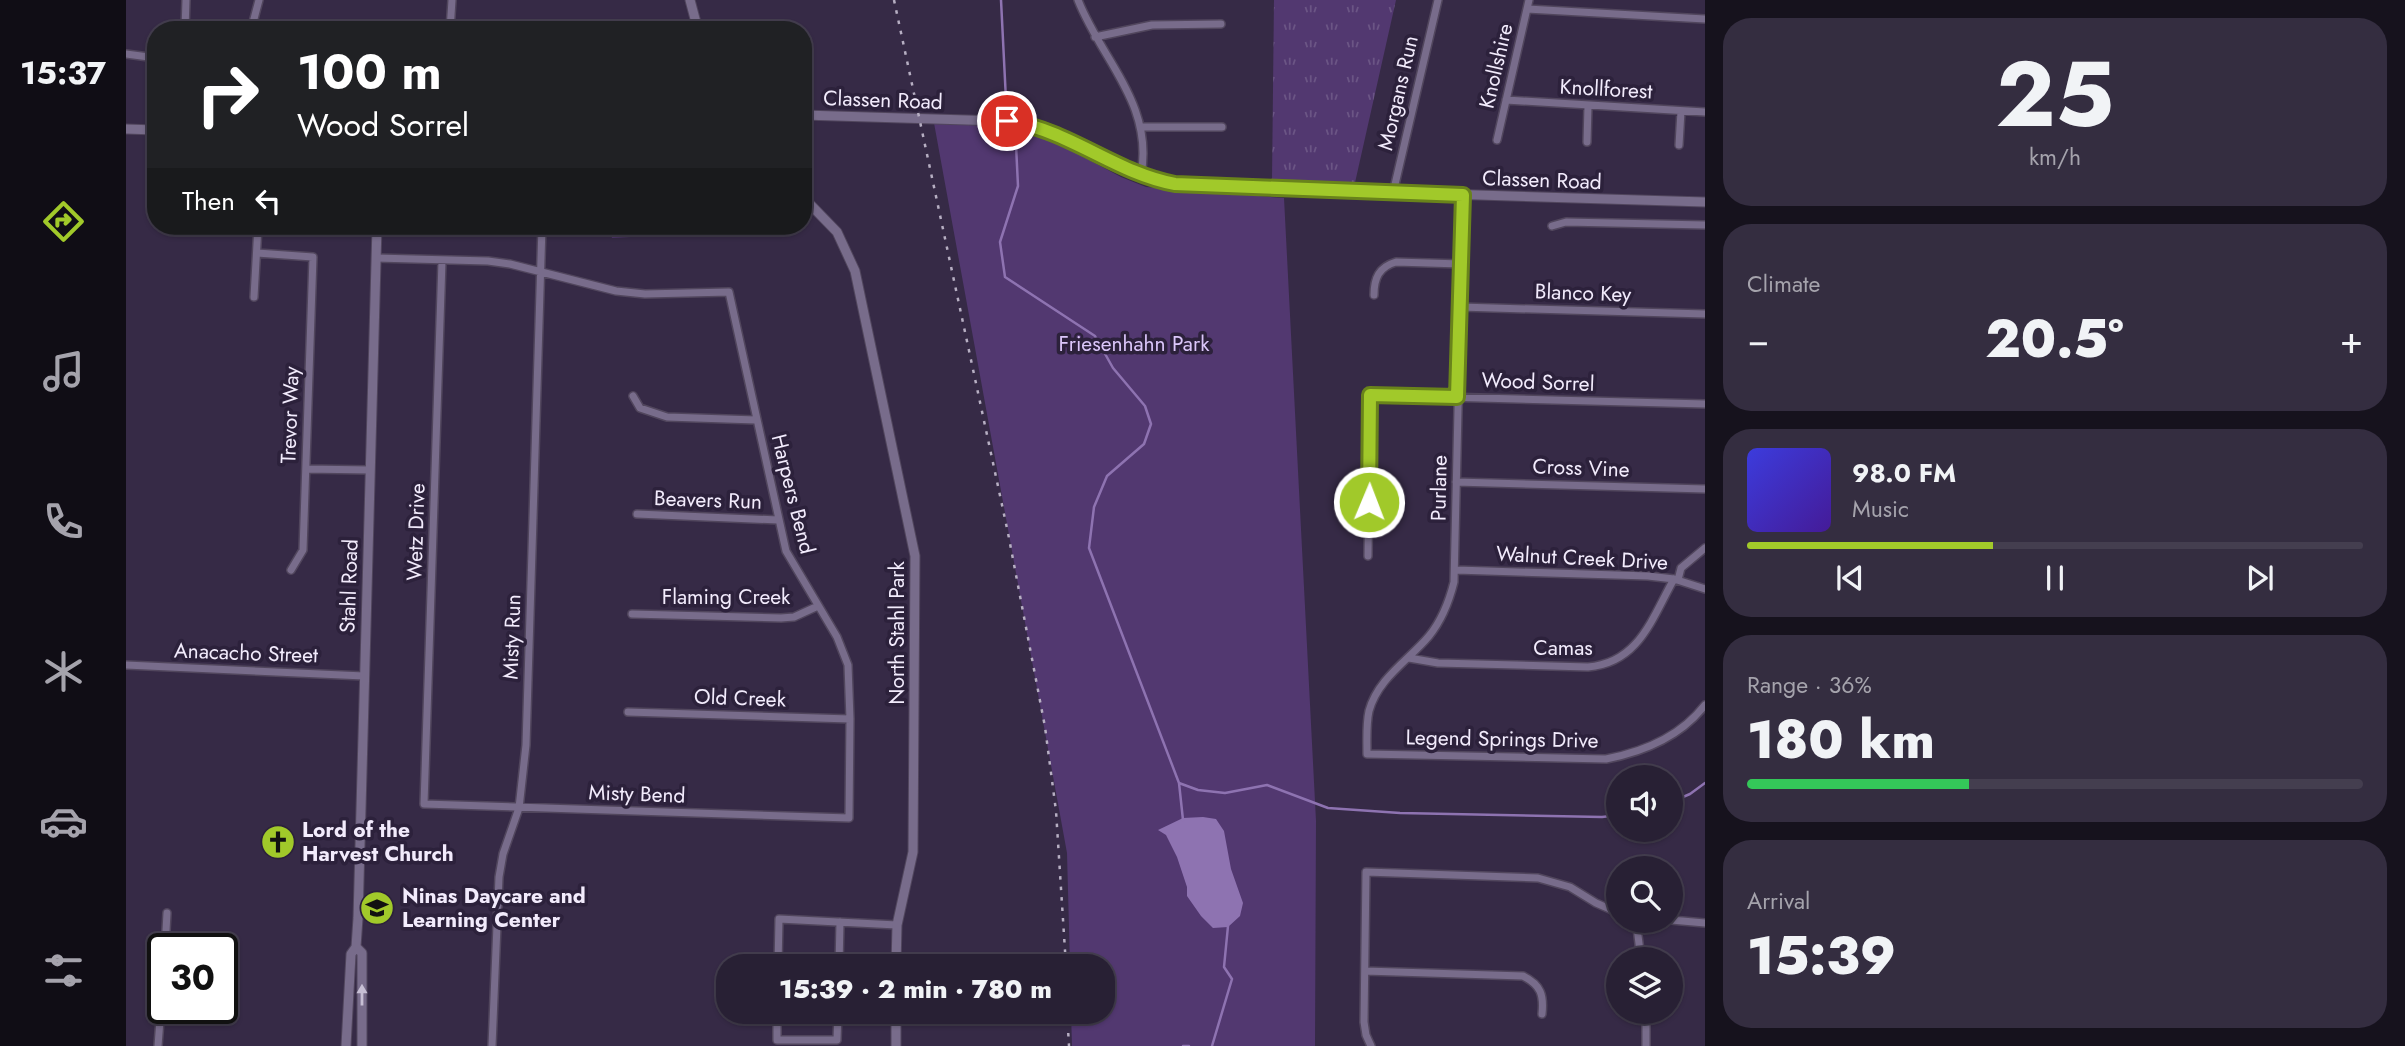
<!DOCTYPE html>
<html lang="en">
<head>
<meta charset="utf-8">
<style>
	:root { --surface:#282034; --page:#342d40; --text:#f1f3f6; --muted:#a5a3ac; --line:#443e4f; --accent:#a1c92a }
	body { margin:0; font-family:Jost,sans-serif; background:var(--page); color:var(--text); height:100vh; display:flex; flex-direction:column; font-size:26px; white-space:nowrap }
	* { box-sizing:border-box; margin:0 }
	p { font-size:23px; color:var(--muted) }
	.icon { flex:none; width:38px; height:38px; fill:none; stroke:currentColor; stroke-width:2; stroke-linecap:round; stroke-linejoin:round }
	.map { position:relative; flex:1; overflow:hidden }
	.sheet { display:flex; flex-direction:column; gap:18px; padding:18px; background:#16121d; width:700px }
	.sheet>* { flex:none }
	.banner { position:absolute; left:21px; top:21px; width:665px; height:214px; border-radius:28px; box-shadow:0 2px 5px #0004,0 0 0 2px var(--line); background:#202124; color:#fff; overflow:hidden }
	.tools { position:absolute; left:1480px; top:765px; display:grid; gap:14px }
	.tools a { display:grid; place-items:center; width:77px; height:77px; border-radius:50%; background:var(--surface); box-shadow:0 2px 5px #0004,0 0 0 2px var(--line); font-size:35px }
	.speed { position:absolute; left:21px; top:933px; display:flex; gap:14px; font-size:35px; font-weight:700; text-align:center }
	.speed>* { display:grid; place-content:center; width:91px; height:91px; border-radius:50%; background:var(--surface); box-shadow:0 2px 5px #0004,0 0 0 2px var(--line); line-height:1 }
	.speed .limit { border:4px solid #111; border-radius:10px; background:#fff; color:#111 }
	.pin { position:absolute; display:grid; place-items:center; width:60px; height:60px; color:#fff; margin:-30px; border:4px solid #fff; border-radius:50%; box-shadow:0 2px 7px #0007 }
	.me { position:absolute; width:77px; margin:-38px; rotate:1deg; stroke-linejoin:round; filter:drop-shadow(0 0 5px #0008) }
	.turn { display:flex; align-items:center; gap:24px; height:147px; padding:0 35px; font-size:32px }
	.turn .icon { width:91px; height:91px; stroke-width:2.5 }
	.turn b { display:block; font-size:49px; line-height:60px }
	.then { display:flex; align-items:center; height:66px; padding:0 35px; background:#0003; gap:14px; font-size:26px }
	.big { font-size:52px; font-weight:800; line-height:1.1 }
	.sheet .tile { flex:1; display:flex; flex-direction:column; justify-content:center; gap:10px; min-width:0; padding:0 24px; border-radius:28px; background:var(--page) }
	.sheet .dial { align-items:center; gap:0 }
	.dial b { font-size:91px; line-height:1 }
	.song { display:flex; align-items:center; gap:21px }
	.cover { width:84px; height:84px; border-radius:10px; background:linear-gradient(135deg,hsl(240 70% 55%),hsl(260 70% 35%)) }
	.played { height:7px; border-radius:4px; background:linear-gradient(90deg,var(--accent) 40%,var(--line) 40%) }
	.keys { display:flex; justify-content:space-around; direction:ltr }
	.heat { display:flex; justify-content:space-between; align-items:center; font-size:38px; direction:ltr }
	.charge { height:10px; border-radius:5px; background:linear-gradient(90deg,#34c759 36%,var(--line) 0) }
	.trip { position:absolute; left:590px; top:954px; width:399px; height:70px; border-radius:28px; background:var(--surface); box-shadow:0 2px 5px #0004,0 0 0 2px var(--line); font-weight:800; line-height:70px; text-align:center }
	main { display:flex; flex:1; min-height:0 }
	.dock { display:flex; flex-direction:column; width:126px; justify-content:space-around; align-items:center; background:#100d15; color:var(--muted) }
	.dock .icon { width:49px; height:49px }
	.dock .active { color:var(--accent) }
	.dock b { font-size:32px; color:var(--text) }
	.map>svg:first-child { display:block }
</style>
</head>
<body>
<main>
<nav class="dock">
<b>15:37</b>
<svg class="icon active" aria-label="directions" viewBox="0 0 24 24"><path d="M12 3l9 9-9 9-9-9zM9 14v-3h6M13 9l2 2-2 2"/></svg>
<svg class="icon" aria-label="music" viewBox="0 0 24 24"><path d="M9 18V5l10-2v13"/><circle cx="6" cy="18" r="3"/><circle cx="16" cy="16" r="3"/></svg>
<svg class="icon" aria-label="phone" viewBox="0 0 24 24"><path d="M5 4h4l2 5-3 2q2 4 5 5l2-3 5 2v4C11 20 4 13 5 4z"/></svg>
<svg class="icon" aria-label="climate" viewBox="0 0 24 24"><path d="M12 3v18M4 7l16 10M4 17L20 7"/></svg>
<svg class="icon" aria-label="car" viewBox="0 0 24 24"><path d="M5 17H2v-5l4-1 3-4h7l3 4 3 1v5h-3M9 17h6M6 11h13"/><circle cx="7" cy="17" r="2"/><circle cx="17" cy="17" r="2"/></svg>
<svg class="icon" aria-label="filters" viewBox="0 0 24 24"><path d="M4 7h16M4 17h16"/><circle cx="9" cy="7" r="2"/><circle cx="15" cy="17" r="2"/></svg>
</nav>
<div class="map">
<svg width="1579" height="1046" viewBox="0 0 1579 1046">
	<defs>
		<pattern id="grass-tufts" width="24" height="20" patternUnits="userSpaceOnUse" patternTransform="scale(1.75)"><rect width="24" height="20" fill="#523870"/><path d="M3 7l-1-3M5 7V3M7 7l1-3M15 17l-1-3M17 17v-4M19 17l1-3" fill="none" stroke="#6b5585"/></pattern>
		<pattern id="cemetery-stones" width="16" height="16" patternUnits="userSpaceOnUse" patternTransform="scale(1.75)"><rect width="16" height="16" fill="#523870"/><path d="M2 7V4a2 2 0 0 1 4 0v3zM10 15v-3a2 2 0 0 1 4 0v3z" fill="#6b5585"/></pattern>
	</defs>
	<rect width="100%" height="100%" fill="#362a46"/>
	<!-- grass -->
	<path fill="url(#grass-tufts)" d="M1148,0H1270L1228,187L1146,181Z"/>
	<!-- cemetery -->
	<path fill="url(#cemetery-stones)" d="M483,226H614L615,231L486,238Z"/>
	<!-- green -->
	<path fill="#523870" d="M808,123L872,126L915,137L937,146L995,177L1020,187L1158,198L1190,821L1189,1046H946L945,1012H976V966H944L941,853Z"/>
	<!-- water -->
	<path fill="#8e73b1" d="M1077,817L1090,819L1098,831L1105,869L1117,903L1114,916L1102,927L1087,928L1075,916L1061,896V887L1051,857L1040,835L1032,830L1057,818Z"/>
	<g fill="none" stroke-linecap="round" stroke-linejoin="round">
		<!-- stream -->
		<path stroke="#8e73b1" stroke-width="2.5" d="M875,0L880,100
			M890,145L892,186L874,242L879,277L969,336L987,368L1019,406L1025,424L1018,444L981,476L968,507L963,548L1053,783L1057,820
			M1053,783L1072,790L1099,793L1141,785L1202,808L1274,813L1476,817L1493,815
			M1545,802L1564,794L1579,783
			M1057,1046H1063
			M1086,1046L1106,979L1098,967L1102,926"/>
		<!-- minor casing -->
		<g stroke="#51465d" stroke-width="10">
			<path id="minor" d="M952,0C976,61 1028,104 1015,175
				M1401,9L1579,19
				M59,30L60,0
				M125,30L133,0
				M324,30L326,0
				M969,37L1026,25L1095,24
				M0,54L30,58
				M1380,100L1579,112
				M1015,127H1096
				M1371,140L1403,0
				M1461,142L1462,106
				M1553,145L1555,111
				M1267,193L1312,0
				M1337,195L1328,582C1323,602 1316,620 1303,636C1283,660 1252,678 1243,711C1240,725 1241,739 1241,754L1480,759C1517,752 1555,736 1579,705
				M1426,226L1440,222L1579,225
				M131,253L187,257L177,550L165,570
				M250,258L362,261L384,264L490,291L519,294L603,292L660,551L711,637L722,665L724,719L723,818L298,804L316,261
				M1248,295C1248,278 1253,267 1270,262L1335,264
				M128,297L132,226
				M1334,307L1579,314
				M507,396L514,408L541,417L630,420
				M180,469L244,470
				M1330,482L1579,489
				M511,514L652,520
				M1242,556L1244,395L1579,404
				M1330,570L1522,576L1548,579L1579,589
				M1552,580L1555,568L1579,548
				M506,614L655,618L668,617L692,606
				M1283,658L1312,663L1462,667C1513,663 1526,618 1548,579
				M0,665L238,676
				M502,712L724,719
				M1510,920L1515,959
				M1545,920L1579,923
				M39,948L41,913
				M652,966L653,919L771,925
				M713,966L714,922
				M1239,971L1397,976C1415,985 1418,995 1416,1014
				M651,1012V1040H711L712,1012
				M32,1046L37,981
				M366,1046L373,877L377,854L393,808L400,745L416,226
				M1245,1046L1240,1035L1238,1022L1240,872L1412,878L1444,887L1470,903L1493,913
				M1520,1046V1012"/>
		</g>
		<!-- tertiary casing -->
		<g stroke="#51465d" stroke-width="11">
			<path id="tertiary" d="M564,0L572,30
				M677,115L874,121L915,128L998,169L1029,180L1060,186L1579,202
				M0,129L30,130
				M677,197L711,232L729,271L789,556L787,852L771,925L770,966
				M230,947L236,953V1046
				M770,1012V1046
				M220,1046L225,954L230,947L232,918L251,226"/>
		</g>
		<!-- minor -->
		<use href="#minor" stroke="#786c8b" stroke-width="7"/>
		<!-- tertiary -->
		<use href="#tertiary" stroke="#786c8b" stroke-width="9"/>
		<!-- rail -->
		<path stroke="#b7afc3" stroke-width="2.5" stroke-dasharray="3.5 7" stroke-linecap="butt" d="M768,0L882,533L919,727L930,811L940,966
			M941,1012L943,1046"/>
	</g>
	<!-- one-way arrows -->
	<defs><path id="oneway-solid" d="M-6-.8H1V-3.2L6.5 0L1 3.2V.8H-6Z" transform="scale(1.75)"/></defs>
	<use fill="#c7bfd4" href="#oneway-solid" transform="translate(236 995) rotate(-90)"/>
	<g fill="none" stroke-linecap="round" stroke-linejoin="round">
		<!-- route casing -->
		<g stroke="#69831b" stroke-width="18">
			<path id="route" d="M881,121C942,129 989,173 1049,184L1337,195L1331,397L1244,395L1243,502"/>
		</g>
		<!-- route -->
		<use href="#route" stroke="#a1c92a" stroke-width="12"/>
	</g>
	<!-- icons -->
	<defs>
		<g id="church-disc" transform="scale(1.75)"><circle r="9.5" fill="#a1c92a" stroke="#2c213b"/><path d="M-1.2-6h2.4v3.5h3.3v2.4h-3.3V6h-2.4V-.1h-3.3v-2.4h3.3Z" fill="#111"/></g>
		<g id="school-disc" transform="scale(1.75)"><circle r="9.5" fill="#a1c92a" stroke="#2c213b"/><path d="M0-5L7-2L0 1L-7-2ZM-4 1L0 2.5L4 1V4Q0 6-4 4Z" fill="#111"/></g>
	</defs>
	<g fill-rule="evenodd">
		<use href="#church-disc" x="152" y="842"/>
		<use href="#school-disc" x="251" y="908"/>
	</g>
	<g text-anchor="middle" stroke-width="7" stroke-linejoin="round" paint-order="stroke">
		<!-- street labels -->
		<g font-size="21" fill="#f2ebfc" stroke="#2c213b">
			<text transform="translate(1370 66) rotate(-77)" y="7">Knollshire</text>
			<text transform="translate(1480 89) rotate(3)" y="7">Knollforest</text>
			<text transform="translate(1272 93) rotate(-77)" y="7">Morgans Run</text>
			<text transform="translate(757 100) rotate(2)" y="7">Classen Road</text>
			<text transform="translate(1416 180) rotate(2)" y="7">Classen Road</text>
			<text transform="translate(1457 293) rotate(2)" y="7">Blanco Key</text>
			<text transform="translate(1412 382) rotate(2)" y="7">Wood Sorrel</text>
			<text transform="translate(164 415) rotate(-88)" y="7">Trevor Way</text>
			<text transform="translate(1455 468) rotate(2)" y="7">Cross Vine</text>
			<text transform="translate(1313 488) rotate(-89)" y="7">Purlane</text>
			<text transform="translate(667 494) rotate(76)" y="7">Harpers Bend</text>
			<text transform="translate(582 500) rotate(2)" y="7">Beavers Run</text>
			<text transform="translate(290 532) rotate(-88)" y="7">Wetz Drive</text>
			<text transform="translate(1456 558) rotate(3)" y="7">Walnut Creek Drive</text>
			<text transform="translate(223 586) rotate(-88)" y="7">Stahl Road</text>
			<text x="600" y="604">Flaming Creek</text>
			<text transform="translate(771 633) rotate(-90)" y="7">North Stahl Park</text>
			<text transform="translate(386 637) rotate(-88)" y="7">Misty Run</text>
			<text x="1437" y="655">Camas</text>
			<text transform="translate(120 653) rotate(2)" y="7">Anacacho Street</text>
			<text transform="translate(614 698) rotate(2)" y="7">Old Creek</text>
			<text transform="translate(1376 739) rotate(1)" y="7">Legend Springs Drive</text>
			<text transform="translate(511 794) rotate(2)" y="7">Misty Bend</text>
		</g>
		<!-- park labels -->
		<g font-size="21" fill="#dbc6fa" stroke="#2c213b">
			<text x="1008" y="351">Friesenhahn Park</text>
		</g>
		<!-- poi labels -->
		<g font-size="21" font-weight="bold" fill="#f2ebfc" stroke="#2c213b" text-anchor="start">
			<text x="176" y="837">Lord of the<tspan x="176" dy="24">Harvest Church</tspan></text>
			<text x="276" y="903">Ninas Daycare and<tspan x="276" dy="24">Learning Center</tspan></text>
		</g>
	</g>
</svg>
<div class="tools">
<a><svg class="icon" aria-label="sound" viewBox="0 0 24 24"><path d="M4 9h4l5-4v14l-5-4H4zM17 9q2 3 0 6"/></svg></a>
<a><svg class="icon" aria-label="search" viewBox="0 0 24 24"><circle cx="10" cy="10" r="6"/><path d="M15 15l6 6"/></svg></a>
<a><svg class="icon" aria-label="layers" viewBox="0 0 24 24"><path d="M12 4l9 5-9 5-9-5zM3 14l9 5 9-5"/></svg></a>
</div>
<div class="speed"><div class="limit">30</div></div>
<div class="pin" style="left:881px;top:121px;background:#d93025"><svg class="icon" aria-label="arrive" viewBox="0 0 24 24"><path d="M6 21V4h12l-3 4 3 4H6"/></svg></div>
<svg class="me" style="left:1243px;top:502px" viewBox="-20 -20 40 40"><circle r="17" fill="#a1c92a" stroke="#fff" stroke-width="3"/><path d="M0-11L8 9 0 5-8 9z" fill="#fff"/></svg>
<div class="trip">15:39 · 2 min · 780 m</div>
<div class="banner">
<div class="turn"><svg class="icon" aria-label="right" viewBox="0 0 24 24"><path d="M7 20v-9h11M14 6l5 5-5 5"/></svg><div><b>100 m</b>Wood Sorrel</div></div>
<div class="then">Then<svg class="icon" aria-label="left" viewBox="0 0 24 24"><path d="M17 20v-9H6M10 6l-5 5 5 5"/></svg></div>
</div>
</div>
<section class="sheet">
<div class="tile dial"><b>25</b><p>km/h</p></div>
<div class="tile"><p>Climate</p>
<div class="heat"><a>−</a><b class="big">20.5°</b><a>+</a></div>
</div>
<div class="tile">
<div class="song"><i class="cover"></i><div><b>98.0 FM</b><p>Music</p></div></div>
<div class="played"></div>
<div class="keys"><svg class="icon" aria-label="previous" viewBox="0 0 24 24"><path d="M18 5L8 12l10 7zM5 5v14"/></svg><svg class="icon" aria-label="pause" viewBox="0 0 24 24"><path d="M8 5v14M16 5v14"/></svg><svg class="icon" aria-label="next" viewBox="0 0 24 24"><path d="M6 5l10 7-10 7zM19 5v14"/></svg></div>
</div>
<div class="tile"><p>Range · 36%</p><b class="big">180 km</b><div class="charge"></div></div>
<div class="tile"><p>Arrival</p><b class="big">15:39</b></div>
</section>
</main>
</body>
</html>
